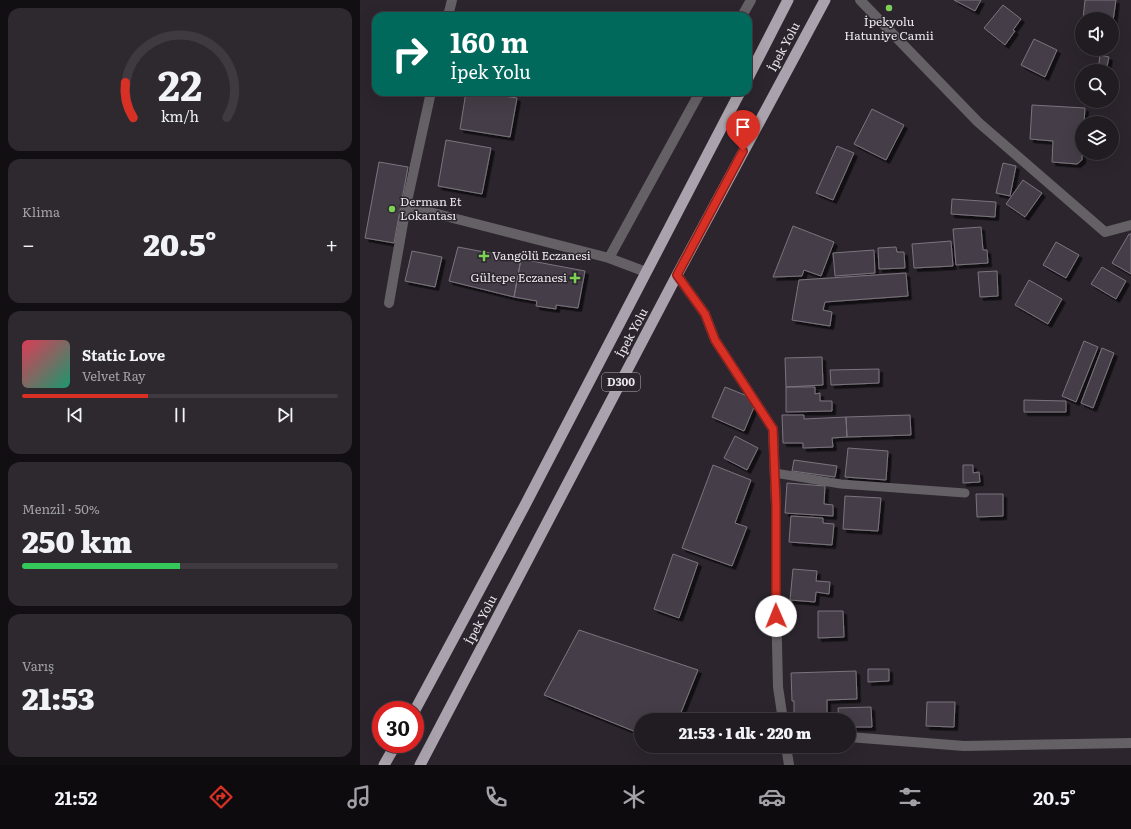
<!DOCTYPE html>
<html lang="tr">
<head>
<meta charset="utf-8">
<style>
	:root { --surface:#211c22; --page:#2d292f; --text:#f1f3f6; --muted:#a2a1a5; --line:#3e3a40; --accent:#d93025 }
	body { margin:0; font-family:Literata,serif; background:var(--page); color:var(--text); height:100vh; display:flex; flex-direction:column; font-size:15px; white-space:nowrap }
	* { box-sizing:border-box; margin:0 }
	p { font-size:13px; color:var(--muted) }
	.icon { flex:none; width:22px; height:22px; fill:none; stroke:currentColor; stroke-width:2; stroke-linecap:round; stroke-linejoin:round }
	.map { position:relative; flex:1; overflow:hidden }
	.sheet { display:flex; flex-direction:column; gap:8px; padding:8px; background:#120f13; width:360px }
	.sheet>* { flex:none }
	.hud { position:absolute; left:12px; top:12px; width:380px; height:84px; border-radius:12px; box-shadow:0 4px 16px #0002,0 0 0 1px var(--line); background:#00695c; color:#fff; overflow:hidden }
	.buttons { position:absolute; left:715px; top:12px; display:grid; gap:8px }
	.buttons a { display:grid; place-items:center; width:44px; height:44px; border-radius:50%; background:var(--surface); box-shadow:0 4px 16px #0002,0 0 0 1px var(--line); font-size:20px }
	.speed { position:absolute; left:12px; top:701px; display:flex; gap:8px; font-size:20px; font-weight:700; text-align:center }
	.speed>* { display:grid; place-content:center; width:52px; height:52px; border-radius:50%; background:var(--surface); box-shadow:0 4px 16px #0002,0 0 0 1px var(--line); line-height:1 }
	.speed .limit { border:6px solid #d22; background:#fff; color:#111 }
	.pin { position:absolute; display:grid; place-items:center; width:34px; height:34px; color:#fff; margin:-41px -17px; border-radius:50% 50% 50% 0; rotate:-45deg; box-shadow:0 0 4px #0007 }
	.pin .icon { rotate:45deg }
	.me { position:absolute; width:44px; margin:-22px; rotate:359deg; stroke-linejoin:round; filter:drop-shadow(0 0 3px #0008) }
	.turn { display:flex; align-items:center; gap:14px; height:84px; padding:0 12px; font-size:18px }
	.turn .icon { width:52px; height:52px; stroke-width:2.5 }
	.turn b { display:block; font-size:28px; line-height:34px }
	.big { font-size:30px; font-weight:800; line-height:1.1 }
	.sheet .widget { flex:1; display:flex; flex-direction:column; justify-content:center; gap:6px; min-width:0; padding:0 14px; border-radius:12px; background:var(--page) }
	.sheet .dial { align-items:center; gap:0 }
	.dial svg { height:104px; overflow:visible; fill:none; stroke:var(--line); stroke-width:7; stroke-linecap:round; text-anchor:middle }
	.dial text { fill:var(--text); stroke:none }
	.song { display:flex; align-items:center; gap:12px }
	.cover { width:48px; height:48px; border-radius:6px; background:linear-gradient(135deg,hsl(350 70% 55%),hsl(160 70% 35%)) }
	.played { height:4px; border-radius:2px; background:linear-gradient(90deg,var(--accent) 40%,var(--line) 40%) }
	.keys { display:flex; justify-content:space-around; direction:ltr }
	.heat { display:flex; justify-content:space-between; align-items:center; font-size:22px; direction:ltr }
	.charge { height:6px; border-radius:3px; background:linear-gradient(90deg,#34c759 50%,var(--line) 0) }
	.trip { position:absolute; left:274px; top:713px; width:222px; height:40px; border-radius:20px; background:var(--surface); box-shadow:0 4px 16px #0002,0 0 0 1px var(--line); font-weight:800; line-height:40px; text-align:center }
	.dock { display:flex; height:64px; justify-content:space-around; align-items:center; background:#0d0b0e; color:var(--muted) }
	.dock .icon { width:28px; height:28px }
	.dock .on { color:var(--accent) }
	.dock b { font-size:18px; color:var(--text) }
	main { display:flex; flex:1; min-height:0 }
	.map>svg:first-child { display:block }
</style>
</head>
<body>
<main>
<section class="sheet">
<div class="widget dial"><svg viewBox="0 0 100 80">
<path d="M14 69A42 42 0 1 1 86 69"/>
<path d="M14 69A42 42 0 0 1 8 42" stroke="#d93025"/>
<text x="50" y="56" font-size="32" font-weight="700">22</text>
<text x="50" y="72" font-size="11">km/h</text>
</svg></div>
<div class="widget"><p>Klima</p>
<div class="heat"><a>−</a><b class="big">20.5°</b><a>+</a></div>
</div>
<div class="widget">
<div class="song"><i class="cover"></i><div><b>Static Love</b><p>Velvet Ray</p></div></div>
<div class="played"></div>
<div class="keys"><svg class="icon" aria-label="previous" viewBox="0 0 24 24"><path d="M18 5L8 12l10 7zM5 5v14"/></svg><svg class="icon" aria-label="pause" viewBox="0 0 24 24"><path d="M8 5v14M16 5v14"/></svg><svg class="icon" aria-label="next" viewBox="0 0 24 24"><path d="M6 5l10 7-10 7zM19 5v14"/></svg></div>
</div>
<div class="widget"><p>Menzil · 50%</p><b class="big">250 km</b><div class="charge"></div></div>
<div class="widget"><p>Varış</p><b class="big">21:53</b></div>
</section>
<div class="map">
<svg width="771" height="765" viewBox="0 0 771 765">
	<defs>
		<filter id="shadow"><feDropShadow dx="3.5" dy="3.5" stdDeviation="0" flood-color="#0009"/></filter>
	</defs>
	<rect width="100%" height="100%" fill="#2c252e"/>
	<!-- building -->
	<path fill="#453e47" stroke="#7b747e" filter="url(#shadow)" d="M594,0H621L615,11Z
		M725,0H756L752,28V19H723Z
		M643,5L661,19L653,30L655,31L645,45L624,28Z
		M722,23V47L718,46Z
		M674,39L697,50L685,77L661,65Z
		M740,55L749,57L746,71H738Z
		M106,92H118L157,98L150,137L100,129Z
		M672,105L725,108L724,123H722V160L717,164L692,162L693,141L670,139Z
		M512,109L544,125L526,160L494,144Z
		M86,140L131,148L122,194L78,186Z
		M477,146L494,153L473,200L456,193Z
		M19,162L48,167L34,243L5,238Z
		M643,163L656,166L650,196L636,193Z
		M663,180L682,193L665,217L646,204Z
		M592,199L636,202L635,217L591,214Z
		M433,226L474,242L461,276L444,270L442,276L413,277Z
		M621,227L623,250H627L628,263L596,265L593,229Z
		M769,234H771V274L752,263Z
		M591,241L593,266L554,268L552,244Z
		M696,242L719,255L706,278L683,265Z
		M98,247L161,259L154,297L89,281Z
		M536,247L537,252H544L545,268L519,269L518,248Z
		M514,250L515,273L475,276L473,253Z
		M52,251L82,257L75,287L45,281Z
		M161,259L225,271L218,308L196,305V309L176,306L177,301L154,297Z
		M742,267L766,281L756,299L731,284Z
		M637,271L638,296L620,297L618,272Z
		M546,273L548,296L465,302L463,310L472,312L470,326L432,320L439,280Z
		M669,280L702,299L688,324L655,305Z
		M724,341L738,347L716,402L702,396Z
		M742,348L754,353L733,408L721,403Z
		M462,357L463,385L426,387L425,358Z
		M519,369V383L471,385L470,370Z
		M365,387L397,400L384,431L352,417Z
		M426,387H455V394L460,393V401H472V411L426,412Z
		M664,400L706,401V412H664Z
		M422,415H444V419L486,417L487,437L472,438L473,447L443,448V443H423Z
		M550,415L551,435L487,437L486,417Z
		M375,436L398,448L387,470L364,458Z
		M488,448L528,451L526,480L485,477Z
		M434,460L477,466L475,477L432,471Z
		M353,465L391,480L375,523L387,527L372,566L322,548Z
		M603,465H613V473L619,472L620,482L603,483Z
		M427,483L465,486L464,504L473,505V516L425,513Z
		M616,494H643V516L617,517Z
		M485,496L521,498L518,531L483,529Z
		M431,516L463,518V523L474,524L472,545L429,542Z
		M313,554L338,563L319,618L294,609Z
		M433,569L457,571L456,581L470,582L469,594L456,592L455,602L430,600Z
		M458,611H483L484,637L458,638Z
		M219,630L338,670L318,720H281V734L184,695Z
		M508,669H529V681L508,682Z
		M496,671L497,699L467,700V720H434V701H432L431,673Z
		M567,702H595L594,727L566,726Z
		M511,707L512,727H489V720H479L478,708Z"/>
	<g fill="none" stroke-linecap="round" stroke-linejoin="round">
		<!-- service -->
		<path stroke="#646065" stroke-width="9" d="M415,473L481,484L605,493"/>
		<!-- minor -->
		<path stroke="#646065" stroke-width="10" d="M88,16L92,0
			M382,16L391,0
			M46,206L249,258L286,272
			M249,258L340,92
			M317,275L345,314L355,340L413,429L416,505V601L418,687L423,720
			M29,303L46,206L71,92
			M489,737L604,746L771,743
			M426,746L429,765"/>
		<!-- tertiary -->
		<path stroke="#646065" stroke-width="10" d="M500,0L618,122L745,232L771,225"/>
		<!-- trunk -->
		<path stroke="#aaa3ad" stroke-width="11" d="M388,78L428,0
			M55,710L164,507L380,92
			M24,765L36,744
			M60,765L317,275L465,0"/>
	</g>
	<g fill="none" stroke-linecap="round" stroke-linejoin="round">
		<!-- route casing -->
		<g stroke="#8d1f18" stroke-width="10">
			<path id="route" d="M383,151L317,275L345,314L355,340L413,429L416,506V616"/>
		</g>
		<!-- route -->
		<use href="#route" stroke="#d93025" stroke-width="7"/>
	</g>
	<!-- markers -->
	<g fill="#7cd155" stroke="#2c252e" stroke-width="1.5">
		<circle cx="529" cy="8" r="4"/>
		<circle cx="32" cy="209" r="4"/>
		<path d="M122 250h4v4h4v4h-4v4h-4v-4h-4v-4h4z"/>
		<path d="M213 272h4v4h4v4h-4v4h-4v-4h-4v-4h4z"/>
	</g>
	<g text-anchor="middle" stroke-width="3" stroke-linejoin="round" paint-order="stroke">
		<!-- shield labels -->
		<rect fill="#2c252e" stroke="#b2adb4" stroke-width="1" x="242" y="373" width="38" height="18" rx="3"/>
		<g font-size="11" font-weight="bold" fill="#ebe7ed">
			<text x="261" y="386">D300</text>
		</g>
		<!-- poi labels -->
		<g font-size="12" fill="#ebe7ed" stroke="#2c252e" text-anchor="start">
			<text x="529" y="26" text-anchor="middle">İpekyolu<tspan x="529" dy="14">Hatuniye Camii</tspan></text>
			<text x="40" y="206">Derman Et<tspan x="40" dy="14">Lokantası</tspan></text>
			<text x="132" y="260">Vangölü Eczanesi</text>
			<text x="207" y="282" text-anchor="end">Gültepe Eczanesi</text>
		</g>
		<!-- street labels -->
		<g font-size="12" fill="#ebe7ed" stroke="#2c252e">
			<text transform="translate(424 47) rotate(-62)" y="4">İpek Yolu</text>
			<text transform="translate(272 333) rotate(-62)" y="4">İpek Yolu</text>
			<text transform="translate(121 620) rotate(-62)" y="4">İpek Yolu</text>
		</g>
	</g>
</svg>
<div class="buttons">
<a><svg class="icon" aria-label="sound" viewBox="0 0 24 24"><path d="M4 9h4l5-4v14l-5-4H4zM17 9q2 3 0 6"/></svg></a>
<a><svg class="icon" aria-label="search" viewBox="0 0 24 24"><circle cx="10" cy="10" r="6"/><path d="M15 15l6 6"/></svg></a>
<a><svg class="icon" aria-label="layers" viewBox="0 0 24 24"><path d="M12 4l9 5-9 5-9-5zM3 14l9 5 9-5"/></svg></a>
</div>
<div class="speed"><div class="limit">30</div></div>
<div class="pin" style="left:383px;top:151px;background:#d93025"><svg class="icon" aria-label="arrive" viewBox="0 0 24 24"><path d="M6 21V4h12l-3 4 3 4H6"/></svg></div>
<svg class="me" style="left:416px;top:616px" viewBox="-20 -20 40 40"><circle r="19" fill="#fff"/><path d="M0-13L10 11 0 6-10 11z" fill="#d93025"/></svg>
<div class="trip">21:53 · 1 dk · 220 m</div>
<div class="hud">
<div class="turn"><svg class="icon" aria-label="right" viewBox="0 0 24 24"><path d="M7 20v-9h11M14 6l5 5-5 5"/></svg><div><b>160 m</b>İpek Yolu</div></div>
</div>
</div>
</main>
<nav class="dock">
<b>21:52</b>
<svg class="icon on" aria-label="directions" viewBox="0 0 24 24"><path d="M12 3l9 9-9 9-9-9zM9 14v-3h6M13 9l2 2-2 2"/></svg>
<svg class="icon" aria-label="music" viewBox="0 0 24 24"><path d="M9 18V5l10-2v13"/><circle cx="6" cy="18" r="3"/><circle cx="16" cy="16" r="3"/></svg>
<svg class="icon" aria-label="phone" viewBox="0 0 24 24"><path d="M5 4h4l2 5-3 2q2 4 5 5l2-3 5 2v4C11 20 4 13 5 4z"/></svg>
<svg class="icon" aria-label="climate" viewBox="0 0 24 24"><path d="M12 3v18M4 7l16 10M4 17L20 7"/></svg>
<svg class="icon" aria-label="car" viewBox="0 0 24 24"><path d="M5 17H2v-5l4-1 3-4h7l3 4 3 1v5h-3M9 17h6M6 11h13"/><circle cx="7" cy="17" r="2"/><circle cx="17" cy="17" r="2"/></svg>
<svg class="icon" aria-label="filters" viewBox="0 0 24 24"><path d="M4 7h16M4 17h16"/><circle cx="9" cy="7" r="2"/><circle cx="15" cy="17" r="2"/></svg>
<b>20.5°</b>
</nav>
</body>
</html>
